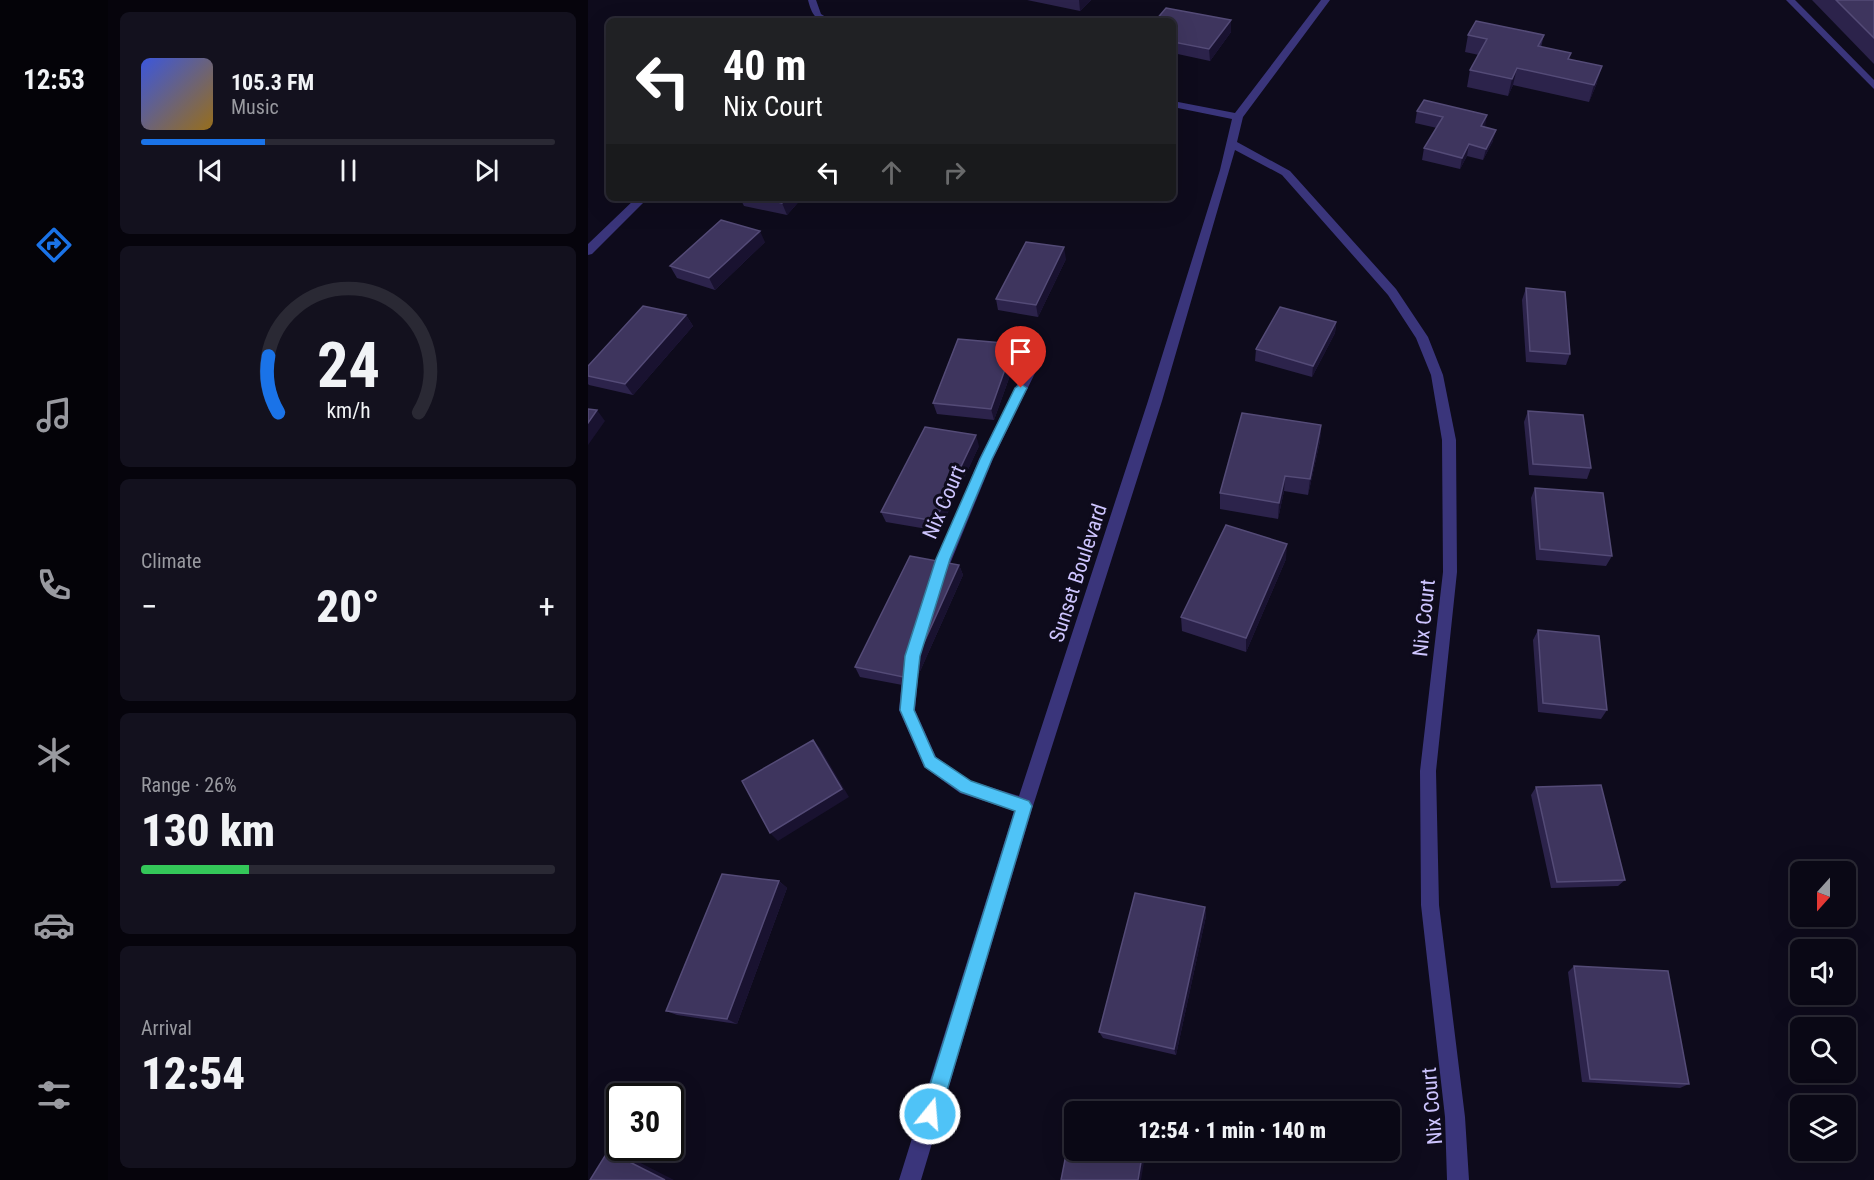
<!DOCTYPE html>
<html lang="en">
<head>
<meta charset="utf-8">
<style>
	:root { --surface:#0a0815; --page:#13111e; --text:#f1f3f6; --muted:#999aa0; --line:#2a2934; --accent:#1a73e8 }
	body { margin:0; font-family:"Roboto Condensed",sans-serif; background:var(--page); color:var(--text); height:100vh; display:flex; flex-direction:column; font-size:22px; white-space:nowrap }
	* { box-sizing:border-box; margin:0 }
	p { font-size:20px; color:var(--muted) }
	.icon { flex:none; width:33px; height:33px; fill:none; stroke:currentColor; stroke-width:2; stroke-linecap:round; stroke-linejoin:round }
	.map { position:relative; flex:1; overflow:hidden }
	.sheet { display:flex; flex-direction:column; gap:12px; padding:12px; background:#06040c; width:480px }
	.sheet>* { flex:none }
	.banner { position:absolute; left:18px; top:18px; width:570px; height:183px; border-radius:9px; box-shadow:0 6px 24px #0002,0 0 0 2px var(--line); background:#202124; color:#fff; overflow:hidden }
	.needle { width:39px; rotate:201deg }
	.buttons { position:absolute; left:1202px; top:861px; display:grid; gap:12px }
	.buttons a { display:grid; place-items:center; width:66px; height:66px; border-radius:9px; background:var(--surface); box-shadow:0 6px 24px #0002,0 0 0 2px var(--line); font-size:30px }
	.speed { position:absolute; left:18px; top:1083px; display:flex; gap:12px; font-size:30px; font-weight:700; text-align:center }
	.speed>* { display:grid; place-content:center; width:78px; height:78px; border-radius:50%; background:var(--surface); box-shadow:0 6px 24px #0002,0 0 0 2px var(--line); line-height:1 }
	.speed .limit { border:3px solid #111; border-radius:9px; background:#fff; color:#111 }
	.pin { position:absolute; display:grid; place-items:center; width:51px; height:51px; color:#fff; margin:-62px -26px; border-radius:50% 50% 50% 0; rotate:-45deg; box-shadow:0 0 6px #0007 }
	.pin .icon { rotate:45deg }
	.me { position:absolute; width:66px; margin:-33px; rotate:17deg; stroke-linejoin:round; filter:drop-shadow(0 0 4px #0008) }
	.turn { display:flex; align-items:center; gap:21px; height:126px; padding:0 18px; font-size:27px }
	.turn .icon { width:78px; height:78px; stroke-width:2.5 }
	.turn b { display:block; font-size:42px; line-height:51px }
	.lanes { display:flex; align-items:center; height:57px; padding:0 18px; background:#0003; justify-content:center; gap:30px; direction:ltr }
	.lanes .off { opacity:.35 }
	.big { font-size:45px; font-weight:800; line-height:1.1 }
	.sheet .widget { flex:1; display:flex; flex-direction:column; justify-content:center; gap:9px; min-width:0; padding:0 21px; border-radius:9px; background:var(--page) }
	.sheet .dial { align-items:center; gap:0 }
	.dial svg { height:156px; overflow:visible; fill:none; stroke:var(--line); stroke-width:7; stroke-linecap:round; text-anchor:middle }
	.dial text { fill:var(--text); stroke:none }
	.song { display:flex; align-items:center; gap:18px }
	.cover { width:72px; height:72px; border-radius:9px; background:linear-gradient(135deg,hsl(230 70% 55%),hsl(40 70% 35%)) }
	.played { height:6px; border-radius:3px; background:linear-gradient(90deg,var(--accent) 30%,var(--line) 30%) }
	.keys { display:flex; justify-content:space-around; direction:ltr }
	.heat { display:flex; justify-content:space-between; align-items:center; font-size:33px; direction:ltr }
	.charge { height:9px; border-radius:4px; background:linear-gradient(90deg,#34c759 26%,var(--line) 0) }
	.trip { position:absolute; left:476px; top:1101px; width:336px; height:60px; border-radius:9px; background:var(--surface); box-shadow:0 6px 24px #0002,0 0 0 2px var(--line); font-weight:800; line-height:60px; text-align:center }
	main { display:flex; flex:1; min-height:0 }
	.tab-bar { display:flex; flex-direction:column; width:108px; justify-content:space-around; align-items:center; background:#040308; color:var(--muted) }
	.tab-bar .icon { width:42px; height:42px }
	.tab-bar .on { color:var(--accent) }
	.tab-bar b { font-size:27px; color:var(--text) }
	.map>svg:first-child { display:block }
</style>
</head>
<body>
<main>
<nav class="tab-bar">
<b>12:53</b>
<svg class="icon on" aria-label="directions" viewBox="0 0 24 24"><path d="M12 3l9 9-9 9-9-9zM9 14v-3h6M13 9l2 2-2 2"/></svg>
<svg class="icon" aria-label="music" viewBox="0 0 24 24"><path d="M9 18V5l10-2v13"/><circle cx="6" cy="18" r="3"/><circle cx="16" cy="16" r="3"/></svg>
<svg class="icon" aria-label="phone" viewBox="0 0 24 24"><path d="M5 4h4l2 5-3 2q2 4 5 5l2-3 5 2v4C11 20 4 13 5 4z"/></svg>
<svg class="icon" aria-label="climate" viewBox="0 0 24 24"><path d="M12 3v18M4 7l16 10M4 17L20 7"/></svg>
<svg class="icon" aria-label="car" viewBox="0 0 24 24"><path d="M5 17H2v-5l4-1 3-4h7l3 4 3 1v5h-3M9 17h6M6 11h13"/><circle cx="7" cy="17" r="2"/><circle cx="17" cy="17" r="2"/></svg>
<svg class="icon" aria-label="filters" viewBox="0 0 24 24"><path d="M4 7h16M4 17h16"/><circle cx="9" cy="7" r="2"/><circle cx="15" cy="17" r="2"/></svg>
</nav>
<section class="sheet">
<div class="widget">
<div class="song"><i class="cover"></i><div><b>105.3 FM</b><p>Music</p></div></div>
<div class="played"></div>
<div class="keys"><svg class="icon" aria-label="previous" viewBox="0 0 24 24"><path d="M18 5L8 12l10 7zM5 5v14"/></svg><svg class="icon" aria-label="pause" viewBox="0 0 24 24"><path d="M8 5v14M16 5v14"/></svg><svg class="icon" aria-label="next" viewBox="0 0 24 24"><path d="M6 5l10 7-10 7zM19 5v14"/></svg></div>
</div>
<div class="widget dial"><svg viewBox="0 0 100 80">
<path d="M14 69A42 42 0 1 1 86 69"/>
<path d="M14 69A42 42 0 0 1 9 40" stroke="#1a73e8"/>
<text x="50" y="56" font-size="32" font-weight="700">24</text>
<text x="50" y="72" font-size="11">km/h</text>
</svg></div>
<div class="widget"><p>Climate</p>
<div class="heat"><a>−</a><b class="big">20°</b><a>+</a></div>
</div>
<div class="widget"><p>Range · 26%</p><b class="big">130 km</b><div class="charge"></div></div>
<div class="widget"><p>Arrival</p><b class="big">12:54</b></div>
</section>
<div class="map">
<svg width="1286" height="1180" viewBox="0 0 1286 1180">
	<rect width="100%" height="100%" fill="#0e0b1c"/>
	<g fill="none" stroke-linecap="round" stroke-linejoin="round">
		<!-- lane -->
		<path fill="#3a357b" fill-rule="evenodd" d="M1198,0H1207L1286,80V89Z"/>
		<!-- street -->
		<path fill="#3a357b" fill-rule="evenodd" d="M220,0H228L233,14L244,21C227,21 224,15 220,0Z
			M733,0H742L655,117L649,142L702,171L808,289L840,337L855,375L868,440L869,572L848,771L851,905L877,1117L881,1180H859L857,1117L833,905L832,771L855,572L854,440L843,375L828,338L800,295L694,175L647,150L574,401L445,806L333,1180H311L426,811L372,793L336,767L311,710L315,668L317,663L323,661L329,663L331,668L327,710L348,757L383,781L431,796L560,401L632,170L644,119L585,107V101L647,113Z
			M48,198H60L4,254L0,255V244Z
			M442,366L448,371L405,459L355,581L353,585H343L341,581L391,459L436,371Z"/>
	</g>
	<!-- wall -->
	<path fill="#2c234b" d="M439,0H503L492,11Z
		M1224,0H1286V64Z
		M585,21L643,32L622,61L585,53Z
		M880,35H956L953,47L981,59L1009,83L1001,102L925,85L920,96L879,87L882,70L891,55L877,52Z
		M829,111L897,127L905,141L895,160L879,156L872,169L834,160L836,148L849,128L827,123Z
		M152,198H214L199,215L156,206Z
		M177,242L127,290L89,278L82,266Z
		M478,259L450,317L410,310L408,299Z
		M938,288L982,354L978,365L938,362L934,300Z
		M98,315L105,326L45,395L1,385L0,384V376Z
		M748,322L747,333L724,377L667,361L668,349Z
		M426,344L429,356L406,420L349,414L345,403Z
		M940,411L1003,468L999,479L941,475L936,422Z
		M733,425L732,441L720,495L696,491L690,519L632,509V493Z
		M391,446L351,531L298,522L293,512Z
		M947,488L1024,556L1018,566L948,560L943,498Z
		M698,559L658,652L594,631L593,617Z
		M371,565L375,575L325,687L272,677L267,667Z
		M950,630L1019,710L1013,719L950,712L945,640Z
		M948,787L1037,880L1030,886L963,888L943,795Z
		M191,881L199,888L149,1024L89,1015L78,1011Z
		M617,907L618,916L588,1055L515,1038L511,1032Z
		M986,966L1101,1084L1092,1088L994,1082L980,972Z"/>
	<!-- shaded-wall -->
	<path fill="#191230" d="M491,0H503L492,11Z
		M643,20V32L622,61L621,49Z
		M1014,66L1009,83L1001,102L1006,85Z
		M929,68L925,85L920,96L924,79Z
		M899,115L897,127L893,126Z
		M908,130L905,141L895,160L898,149Z
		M881,144L879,156L872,169L874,158Z
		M199,198H214L199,215L194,203Z
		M483,198H493L484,201Z
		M172,231L177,242L127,290L121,278Z
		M476,247L478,259L450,317L448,305Z
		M98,315L105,326L45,395L37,384Z
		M748,322L747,333L724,377L725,366Z
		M426,344L429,356L406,420L403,409Z
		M9,410L17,421L0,445V423Z
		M733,425L732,441L720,495L722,479Z
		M388,435L391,446L351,531L347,521Z
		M697,476L696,491L690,519L691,503Z
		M699,544L698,559L658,652V638Z
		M371,565L375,575L325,687L320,678Z
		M225,740L232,748L261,797L190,841L182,833Z
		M191,881L199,888L149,1024L139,1019Z
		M617,907L618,916L588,1055L586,1049Z
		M555,1150H558L553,1180H550Z
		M20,1151L33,1153L86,1180H77Z"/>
	<!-- building -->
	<path fill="#3e355e" stroke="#544b77" stroke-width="1.5" d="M1248,0H1286V38Z
		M578,8L643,20L621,49L585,42V21H567Z
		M888,21L956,35L950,46L983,53L980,59L1014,66L1006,85L929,68L924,79L882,70L899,39L880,35Z
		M836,100L899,115L893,126L908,130L898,149L881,144L874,158L836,148L855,117L829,111Z
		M170,198H199L194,203Z
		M133,220L172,231L121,278L82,266Z
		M438,242L476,247L448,305L408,299Z
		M938,288L977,292L982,354L942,351Z
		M55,306L98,315L37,384L0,376V366Z
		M692,307L748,322L725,366L668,349Z
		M370,339L426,344L403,409L345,403Z
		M0,409L9,410L0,423Z
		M940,411L995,415L1003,468L945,464Z
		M654,413L733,425L722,479L697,476L691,503L632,493Z
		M337,427L388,435L347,521L293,512Z
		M947,488L1015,493L1024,556L952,549Z
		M638,525L699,544L658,638L593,617Z
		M322,556L371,565L320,678L267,667Z
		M950,630L1011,636L1019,710L955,703Z
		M225,740L254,789L182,833L154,781Z
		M1013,785L1037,880L969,882L948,787Z
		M134,874L191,881L139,1019L78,1011Z
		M547,893L617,907L586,1049L511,1032Z
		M986,966L1080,971L1101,1084L1002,1079Z
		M486,1114V1150H555L550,1180H473Z
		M20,1151L77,1180H2Z"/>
	<!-- route -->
	<path fill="#4fc3f7" stroke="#337fa1" stroke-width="1.5" d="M433,384L439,388L404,459L362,559L332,656L326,710L347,757L383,781L441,801L444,806L352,1114L349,1121L342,1123L336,1121L333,1114L427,811L373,792L337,767L312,710L317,656L348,559L392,459L427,388Z"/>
	<g text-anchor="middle" stroke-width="6" stroke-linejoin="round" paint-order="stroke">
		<!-- street labels -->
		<g font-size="21" fill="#cec5ff" stroke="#0e0b1c">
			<text transform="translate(356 502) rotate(-67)" y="7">Nix Court</text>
			<text transform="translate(490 573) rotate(-72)" y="7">Sunset Boulevard</text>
			<text transform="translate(836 618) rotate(-84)" y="7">Nix Court</text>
			<text transform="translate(844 1106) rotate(-95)" y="7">Nix Court</text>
		</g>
	</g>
</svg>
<div class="buttons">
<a><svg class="needle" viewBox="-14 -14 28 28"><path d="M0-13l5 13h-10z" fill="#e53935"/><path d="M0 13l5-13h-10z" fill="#999aa0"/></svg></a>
<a><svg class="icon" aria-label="sound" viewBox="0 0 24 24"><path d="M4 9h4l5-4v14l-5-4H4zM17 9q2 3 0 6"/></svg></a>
<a><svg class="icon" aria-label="search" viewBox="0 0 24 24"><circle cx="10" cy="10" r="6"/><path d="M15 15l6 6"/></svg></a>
<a><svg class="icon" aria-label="layers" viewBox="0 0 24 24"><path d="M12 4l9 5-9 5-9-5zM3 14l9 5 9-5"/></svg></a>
</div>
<div class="speed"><div class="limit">30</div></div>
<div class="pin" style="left:433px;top:388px;background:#d93025"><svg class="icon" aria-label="arrive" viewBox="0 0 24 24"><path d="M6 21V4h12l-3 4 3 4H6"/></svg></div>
<svg class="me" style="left:342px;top:1114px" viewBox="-20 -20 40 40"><circle r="17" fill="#4fc3f7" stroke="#fff" stroke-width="3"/><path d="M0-11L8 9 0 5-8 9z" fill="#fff"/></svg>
<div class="trip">12:54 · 1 min · 140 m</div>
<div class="banner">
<div class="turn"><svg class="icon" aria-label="left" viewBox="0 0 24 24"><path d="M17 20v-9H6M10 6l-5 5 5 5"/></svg><div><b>40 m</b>Nix Court</div></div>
<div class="lanes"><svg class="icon" aria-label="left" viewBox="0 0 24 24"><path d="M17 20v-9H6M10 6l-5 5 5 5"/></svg><svg class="icon off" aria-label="ahead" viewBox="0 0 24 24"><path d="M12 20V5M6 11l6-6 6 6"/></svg><svg class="icon off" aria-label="right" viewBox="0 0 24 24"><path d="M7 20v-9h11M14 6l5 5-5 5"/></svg></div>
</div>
</div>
</main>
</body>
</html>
